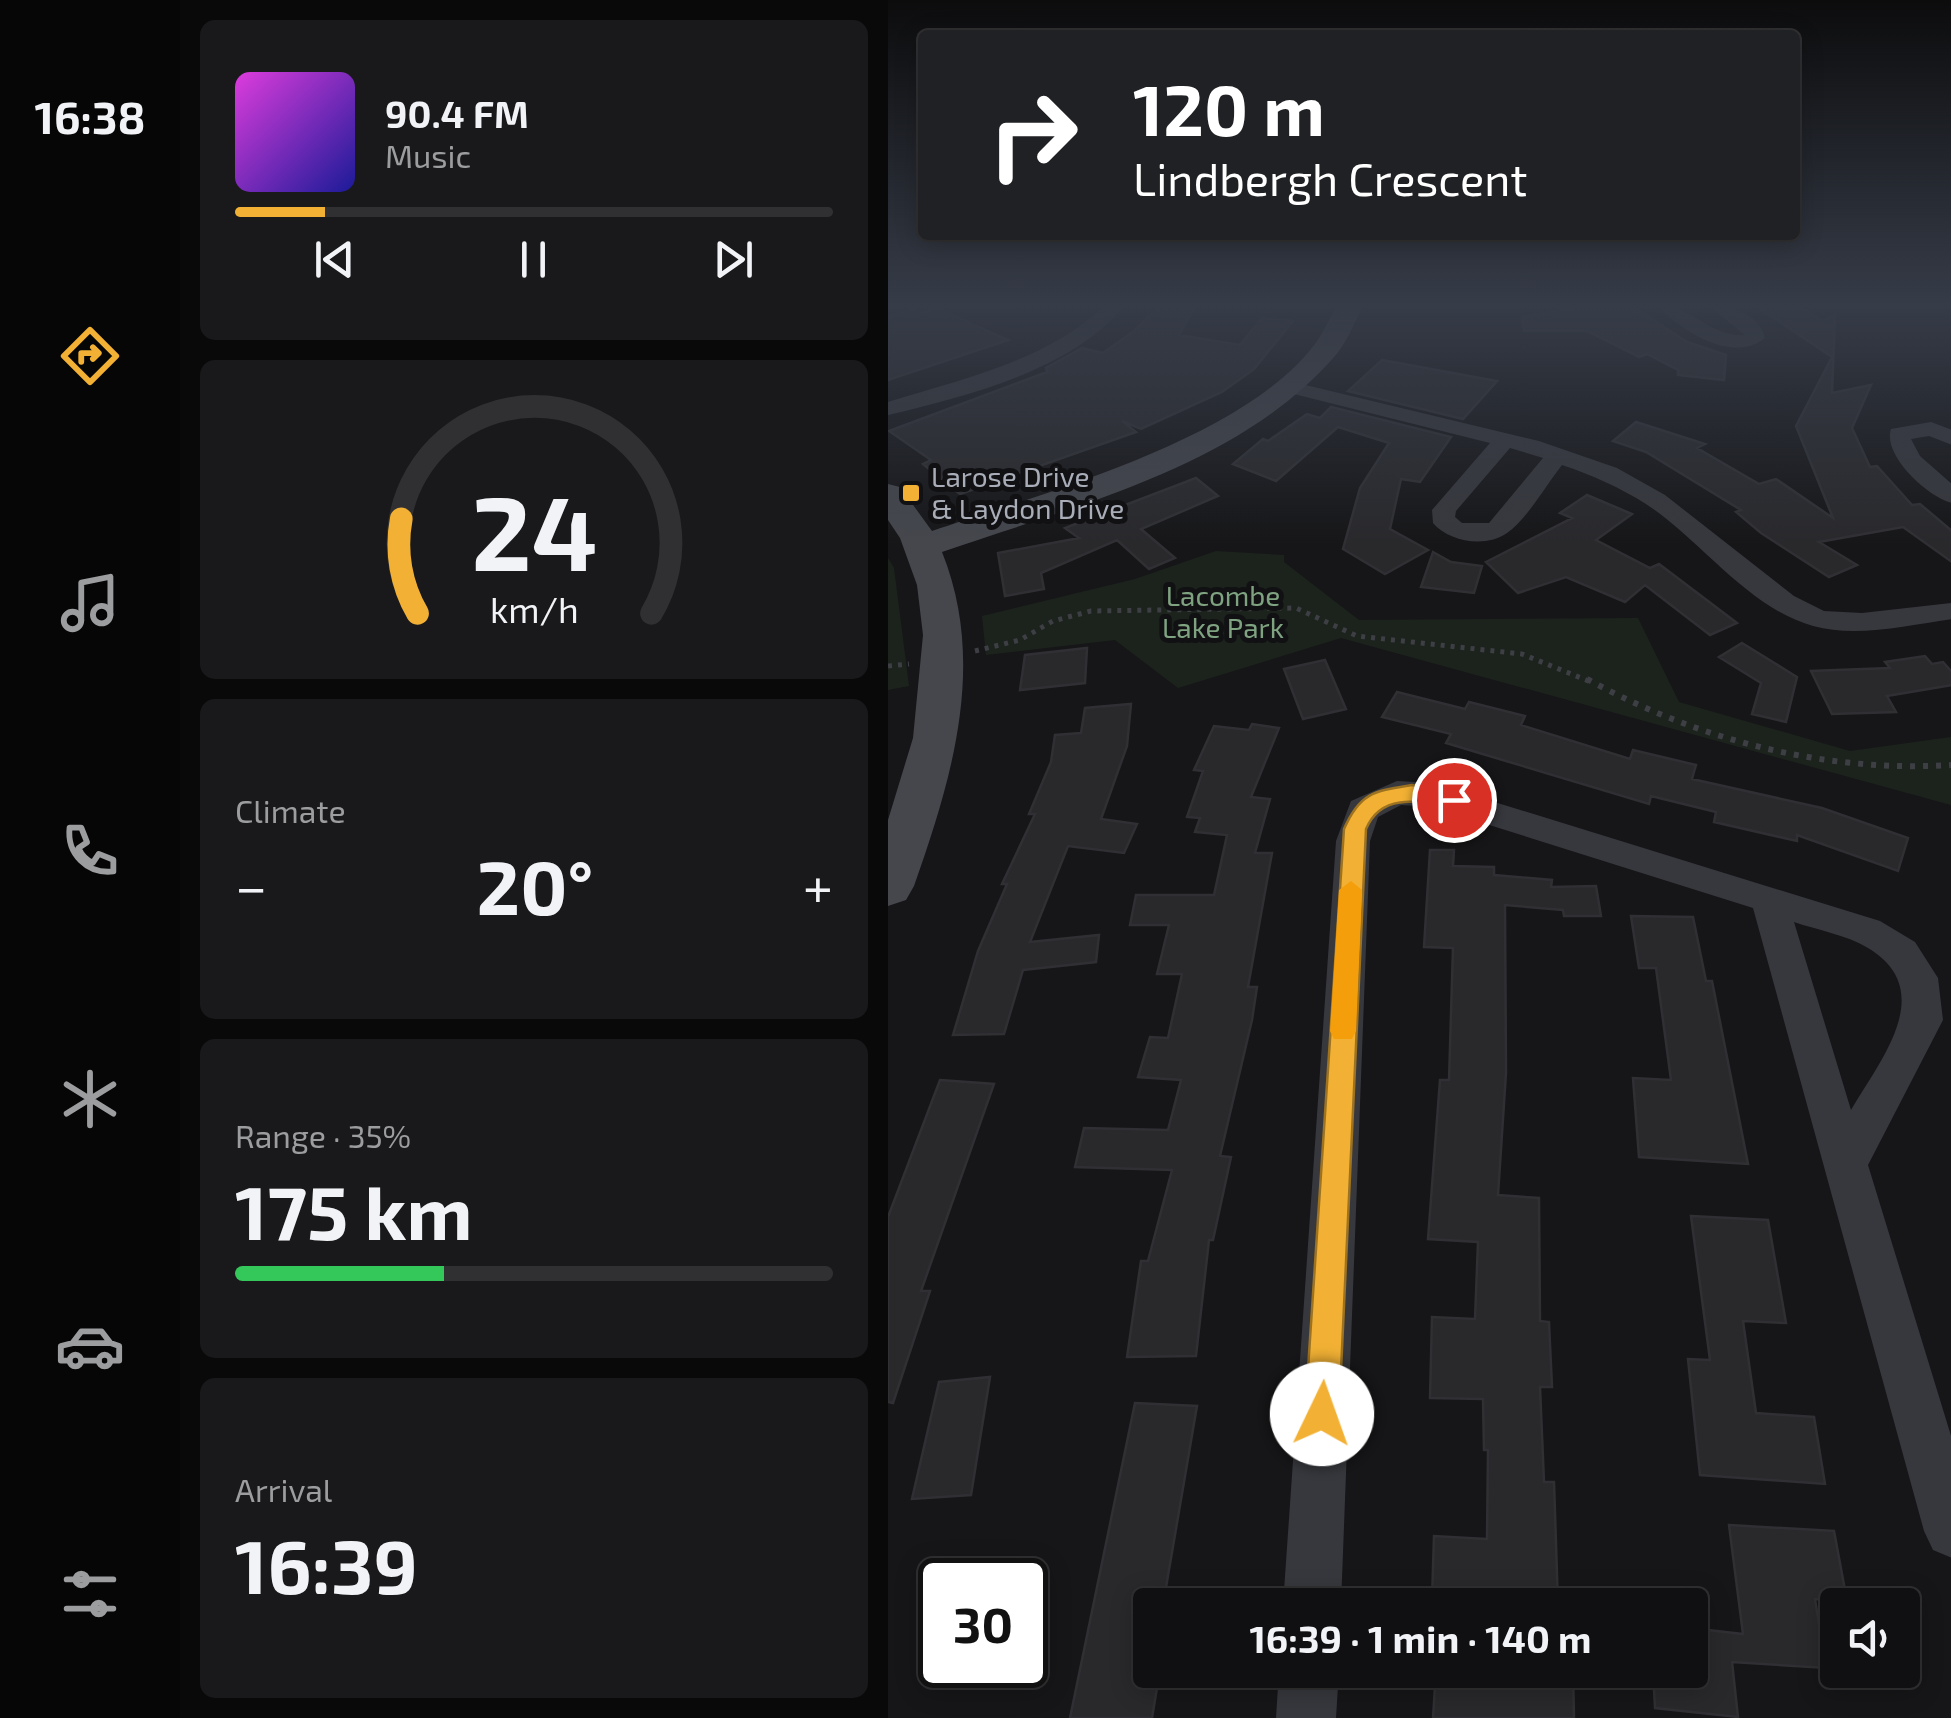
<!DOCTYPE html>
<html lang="en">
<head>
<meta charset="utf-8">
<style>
	:root { --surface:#101012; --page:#19191b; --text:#f1f3f6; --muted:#9c9d9f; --line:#303032; --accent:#f2b134 }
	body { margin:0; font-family:"Exo 2",sans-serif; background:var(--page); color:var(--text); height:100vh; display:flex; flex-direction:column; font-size:38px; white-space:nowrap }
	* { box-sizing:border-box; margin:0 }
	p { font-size:32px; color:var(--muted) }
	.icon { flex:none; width:55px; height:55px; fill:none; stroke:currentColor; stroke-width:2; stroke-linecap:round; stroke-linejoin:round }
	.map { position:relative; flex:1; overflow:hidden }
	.panel { display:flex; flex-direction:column; gap:20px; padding:20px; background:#09090a; width:708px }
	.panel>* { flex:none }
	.hud { position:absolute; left:30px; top:30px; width:882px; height:210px; border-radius:10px; box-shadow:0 5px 25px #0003,0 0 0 2px var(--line); background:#202124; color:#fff; overflow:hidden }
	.tools { position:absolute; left:932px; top:1588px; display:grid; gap:20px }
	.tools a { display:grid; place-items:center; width:100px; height:100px; border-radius:10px; background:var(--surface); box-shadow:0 5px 25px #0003,0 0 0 2px var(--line); font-size:50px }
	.speed { position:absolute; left:30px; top:1558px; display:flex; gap:20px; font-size:50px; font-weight:700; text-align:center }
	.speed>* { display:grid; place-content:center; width:130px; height:130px; border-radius:50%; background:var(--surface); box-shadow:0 5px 25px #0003,0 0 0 2px var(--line); line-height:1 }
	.speed .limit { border:5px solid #111; border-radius:15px; background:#fff; color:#111 }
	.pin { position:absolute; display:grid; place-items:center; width:85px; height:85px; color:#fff; margin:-42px; border:5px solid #fff; border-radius:50%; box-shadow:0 2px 10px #0007 }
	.me { position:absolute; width:110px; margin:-55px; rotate:3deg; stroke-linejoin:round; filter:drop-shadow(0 0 8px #0008) }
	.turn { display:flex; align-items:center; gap:35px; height:210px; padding:0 50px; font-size:45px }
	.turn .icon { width:130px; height:130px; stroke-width:2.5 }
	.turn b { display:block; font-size:70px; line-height:85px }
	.big { font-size:75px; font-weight:700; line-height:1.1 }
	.panel .card { flex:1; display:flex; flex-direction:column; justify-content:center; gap:15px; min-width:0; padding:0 35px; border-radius:15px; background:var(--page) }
	.panel .dial { align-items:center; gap:0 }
	.dial svg { height:260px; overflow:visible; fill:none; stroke:var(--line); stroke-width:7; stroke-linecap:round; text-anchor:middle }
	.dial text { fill:var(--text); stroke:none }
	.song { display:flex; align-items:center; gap:30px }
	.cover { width:120px; height:120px; border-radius:15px; background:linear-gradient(135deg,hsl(300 70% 55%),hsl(240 70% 35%)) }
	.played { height:10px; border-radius:5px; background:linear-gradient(90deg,var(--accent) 15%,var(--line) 15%) }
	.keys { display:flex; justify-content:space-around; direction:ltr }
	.heat { display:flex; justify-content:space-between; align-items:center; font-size:55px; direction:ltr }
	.charge { height:15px; border-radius:8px; background:linear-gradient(90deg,#34c759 35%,var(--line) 0) }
	.trip { position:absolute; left:245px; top:1588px; width:575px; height:100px; border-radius:10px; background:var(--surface); box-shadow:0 5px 25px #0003,0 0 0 2px var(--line); font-weight:700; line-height:100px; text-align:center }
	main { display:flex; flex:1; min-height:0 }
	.menu { display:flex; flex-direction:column; width:180px; justify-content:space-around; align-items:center; background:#060607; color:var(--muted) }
	.menu .icon { width:70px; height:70px }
	.menu .selected { color:var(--accent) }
	.menu b { font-size:45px; color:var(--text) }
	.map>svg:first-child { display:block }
</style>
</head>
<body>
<main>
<nav class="menu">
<b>16:38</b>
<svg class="icon selected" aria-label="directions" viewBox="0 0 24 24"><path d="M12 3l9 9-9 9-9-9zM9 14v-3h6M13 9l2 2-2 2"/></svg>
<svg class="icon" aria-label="music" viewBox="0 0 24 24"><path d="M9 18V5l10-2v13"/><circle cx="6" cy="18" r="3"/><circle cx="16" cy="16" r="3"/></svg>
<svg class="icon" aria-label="phone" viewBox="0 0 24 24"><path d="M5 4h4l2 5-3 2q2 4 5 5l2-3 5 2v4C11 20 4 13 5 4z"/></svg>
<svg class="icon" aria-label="climate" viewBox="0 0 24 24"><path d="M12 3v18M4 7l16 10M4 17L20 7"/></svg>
<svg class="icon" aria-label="car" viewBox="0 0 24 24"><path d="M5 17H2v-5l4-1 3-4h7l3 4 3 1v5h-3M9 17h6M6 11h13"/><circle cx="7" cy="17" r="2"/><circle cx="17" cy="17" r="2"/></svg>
<svg class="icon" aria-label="filters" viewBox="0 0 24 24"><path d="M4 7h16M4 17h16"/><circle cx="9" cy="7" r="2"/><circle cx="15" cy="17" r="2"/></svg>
</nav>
<section class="panel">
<div class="card">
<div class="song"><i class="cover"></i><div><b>90.4 FM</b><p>Music</p></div></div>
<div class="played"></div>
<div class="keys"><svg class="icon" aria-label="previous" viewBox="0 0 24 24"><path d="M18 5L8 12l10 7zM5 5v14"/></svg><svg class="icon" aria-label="pause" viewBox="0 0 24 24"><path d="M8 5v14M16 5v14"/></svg><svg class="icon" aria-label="next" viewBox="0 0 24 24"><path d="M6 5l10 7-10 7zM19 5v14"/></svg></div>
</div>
<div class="card dial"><svg viewBox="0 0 100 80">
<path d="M14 69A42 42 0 1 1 86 69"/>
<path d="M14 69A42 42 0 0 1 9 40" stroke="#f2b134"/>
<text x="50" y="56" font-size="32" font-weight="700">24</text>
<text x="50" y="72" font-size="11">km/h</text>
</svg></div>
<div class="card"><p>Climate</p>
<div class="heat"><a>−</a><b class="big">20°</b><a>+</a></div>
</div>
<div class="card"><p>Range · 35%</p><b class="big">175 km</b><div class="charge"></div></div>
<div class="card"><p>Arrival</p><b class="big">16:39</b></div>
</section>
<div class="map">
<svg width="1064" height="1718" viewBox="0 0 1064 1718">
	<rect width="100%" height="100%" fill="#161618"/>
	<!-- green -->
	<path fill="#1c231d" d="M328,551L396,555V562L471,620L750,618L791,702L962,751L1063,737V805L453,638L290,688L227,640L98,655L94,616L247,579Z
		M0,558L6,568L21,686L0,690Z"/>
	<!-- building -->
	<path fill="#29292c" stroke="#303034" stroke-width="2.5" d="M273,304H309L291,335L352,345L374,318L405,321L366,369L334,392L253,429L234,421L248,432L72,494L35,464L43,460L1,431L159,372L158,368L194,348L215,353L246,331Z
		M710,304H741L799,342L838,355L836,380L790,375V370L759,354L751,357L699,331H636L634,317Z
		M865,304H908L934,321L947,315L944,393L983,385L964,428L982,467L989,466L1024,505L1032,504L1064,531V562L1015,527L931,542L969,565L941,577L873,533L848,512L853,510L758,452L725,441L748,422L817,444L809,448L871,484L888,479L945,518L908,426L944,357Z
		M48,308L120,340L0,380V317L26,309L35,313Z
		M494,360L609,381L575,419L460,391Z
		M443,407L563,437L532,482L513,479L502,529L540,550L497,574L455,549L472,488L501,443L450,427L388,481L345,464L375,439L380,441L419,414L432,418Z
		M308,478L330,496L253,529L287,558L261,569L229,540L153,573L156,589L117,596L110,553L191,538L177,528Z
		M699,495L744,514L708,540L762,568L771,564L849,623L822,635L757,585L737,602L678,577L630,593L598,562L684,518L672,513Z
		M545,552L563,562L594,566L586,593L533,587Z
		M854,643L909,677L898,722L864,714L873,683L831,657Z
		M199,648L197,683L132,690L137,655Z
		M1037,656L1044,664L1055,662L1064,672V685L999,696L1008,712L944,714L923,671L1002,668L997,662Z
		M437,660L458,709L415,719L396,669Z
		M509,692L577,709L581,702L637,716L633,725L742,759L745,750L808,765L804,779L934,808L1020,838L1010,871L909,835V841L826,822L828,812L763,796L761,804L558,743L563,734L494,717Z
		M243,704L239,746L213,819L249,824L236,853L180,846L142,942L211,935L208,962L135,970L116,1034L65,1035L90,951L119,884H114L147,814H141L163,762L167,735L193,733L197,708Z
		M364,724L391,728L363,797L382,799L367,853H384L360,987H369L364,1020L332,1156L343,1157L325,1240H321L308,1356L239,1357L253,1261H260L284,1170L187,1167L196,1128L280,1130L293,1080L250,1077L262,1037L280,1038L294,974H269L281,925H242L248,895H326L339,835L307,832L312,818L299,817L315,771L306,770L326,726L361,730Z
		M542,850H566L565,866L606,867V875L664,880L663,887L708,886L713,916H676L675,910L617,905L618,1073L610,1195L651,1198L652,1321L661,1322L664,1387H652L656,1482H666L670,1605L544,1599L546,1536L599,1539L600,1450H596L595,1399L542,1398L544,1317L587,1319L590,1242L540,1239L552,1080H561L565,948L536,947Z
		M743,916L805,917L818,981H824L860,1164L751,1157L745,1078L783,1080L768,968H751Z
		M52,1080L106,1084L33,1291H42L5,1403L0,1402V1217Z
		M803,1216L880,1220L898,1323L855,1321L868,1413L926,1417L937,1484L812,1475L800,1359L822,1360Z
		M102,1377L83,1495L24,1499L51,1382Z
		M247,1403L309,1406L275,1605H262V1670H272L264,1718H182Z
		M841,1525L946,1531L959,1601L927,1599L938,1668L844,1662L850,1717L767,1708L765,1670H802V1628L855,1634Z
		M548,1670H685L686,1718H545Z"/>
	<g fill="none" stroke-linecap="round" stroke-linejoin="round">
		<!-- path-far1 -->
		<path stroke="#3d3f44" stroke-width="5" stroke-dasharray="4 6" stroke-linecap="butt" d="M87,651L132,640L165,621L203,611L408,608L469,636L634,654L703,682
			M0,666L21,664"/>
		<!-- path -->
		<path stroke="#3d3f44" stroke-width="6" stroke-dasharray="5 8" stroke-linecap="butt" d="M699,679C810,740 937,773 1064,765"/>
		<!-- street -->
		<path fill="#37383d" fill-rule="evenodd" d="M218,304H238C185,370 79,396 0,415V402C76,378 160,361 218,304Z
			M768,304C802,304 822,338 857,335L818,304C840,304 871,313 877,338C844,365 791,329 768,304Z
			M401,381L651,441L729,468L777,495L906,596L936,611L974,613L1064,603V619C1020,625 969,638 925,626C860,608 813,540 758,504C731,487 704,475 674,465C658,485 640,518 619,533C598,548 561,542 545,523L544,510L602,443L394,391V383ZM622,448L655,458L601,523H574L567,517L568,511Z
			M1043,422L1064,430V445L1041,436L1023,439L1032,456L1064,484V503C1040,497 994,455 1003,429Z
			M509,781L545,783L992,921L1027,942L1050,978L1055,1020L980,1165L1064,1439V1558L1045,1550L1036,1531L865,908L544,807L513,805L490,817L482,841L453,1605H395L448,841L463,801ZM906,922C929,930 959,935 980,948C1051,991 992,1060 963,1110Z
			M391,1670H451L448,1718H388Z"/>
		<!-- secondary -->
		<path fill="#45474d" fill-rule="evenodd" d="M450,304H476C467,321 459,343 446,357C350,467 186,506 54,552C99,664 64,778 26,886L18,900L0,906V820L25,738L35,635L29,585L12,538L0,520V484L12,487L44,531C153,494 356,439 427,344C436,332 442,317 450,304Z"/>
	</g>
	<!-- sky -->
	<linearGradient id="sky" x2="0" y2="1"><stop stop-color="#0c0c0d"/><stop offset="0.56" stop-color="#363c48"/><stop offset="1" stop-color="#363c48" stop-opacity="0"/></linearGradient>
	<rect width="1064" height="545" fill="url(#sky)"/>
	<!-- route -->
	<path fill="#f2b134" stroke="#9d7322" stroke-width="2.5" d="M524,785L566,792L577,800L566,808C533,802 494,791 478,829L451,1414L446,1426L434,1431L422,1426L417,1414L456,829C472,792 487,791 524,785Z"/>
	<!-- slow -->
	<path fill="#f59e0b" d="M463,881L474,890L468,1031L464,1039H446L442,1031L451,890Z"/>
	<!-- markers -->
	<rect fill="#f2b134" stroke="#111113" stroke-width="4" x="13" y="483" width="20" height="20" rx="5"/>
	<g text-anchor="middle" stroke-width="10" stroke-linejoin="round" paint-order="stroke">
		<!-- far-poi labels -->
		<g font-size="28" fill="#a8adb8" stroke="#111113" text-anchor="start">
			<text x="43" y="487">Larose Drive<tspan x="43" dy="32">&amp; Laydon Drive</tspan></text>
		</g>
		<!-- far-park labels -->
		<g font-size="28" fill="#7fa381" stroke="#111113">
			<text x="335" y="606">Lacombe<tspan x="335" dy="32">Lake Park</tspan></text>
		</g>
	</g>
</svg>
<div class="tools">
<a><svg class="icon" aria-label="sound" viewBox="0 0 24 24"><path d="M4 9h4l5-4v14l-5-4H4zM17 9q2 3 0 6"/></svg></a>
</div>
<div class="speed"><div class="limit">30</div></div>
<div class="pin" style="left:566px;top:800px;background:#d93025"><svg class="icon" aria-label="arrive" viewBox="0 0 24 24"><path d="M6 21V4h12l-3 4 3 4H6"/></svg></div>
<svg class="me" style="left:434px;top:1414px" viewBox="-20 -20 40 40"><circle r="19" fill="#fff"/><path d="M0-13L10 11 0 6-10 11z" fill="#f2b134"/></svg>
<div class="trip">16:39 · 1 min · 140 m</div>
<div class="hud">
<div class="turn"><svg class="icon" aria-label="right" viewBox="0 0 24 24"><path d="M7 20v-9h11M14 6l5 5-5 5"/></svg><div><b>120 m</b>Lindbergh Crescent</div></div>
</div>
</div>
</main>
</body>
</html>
